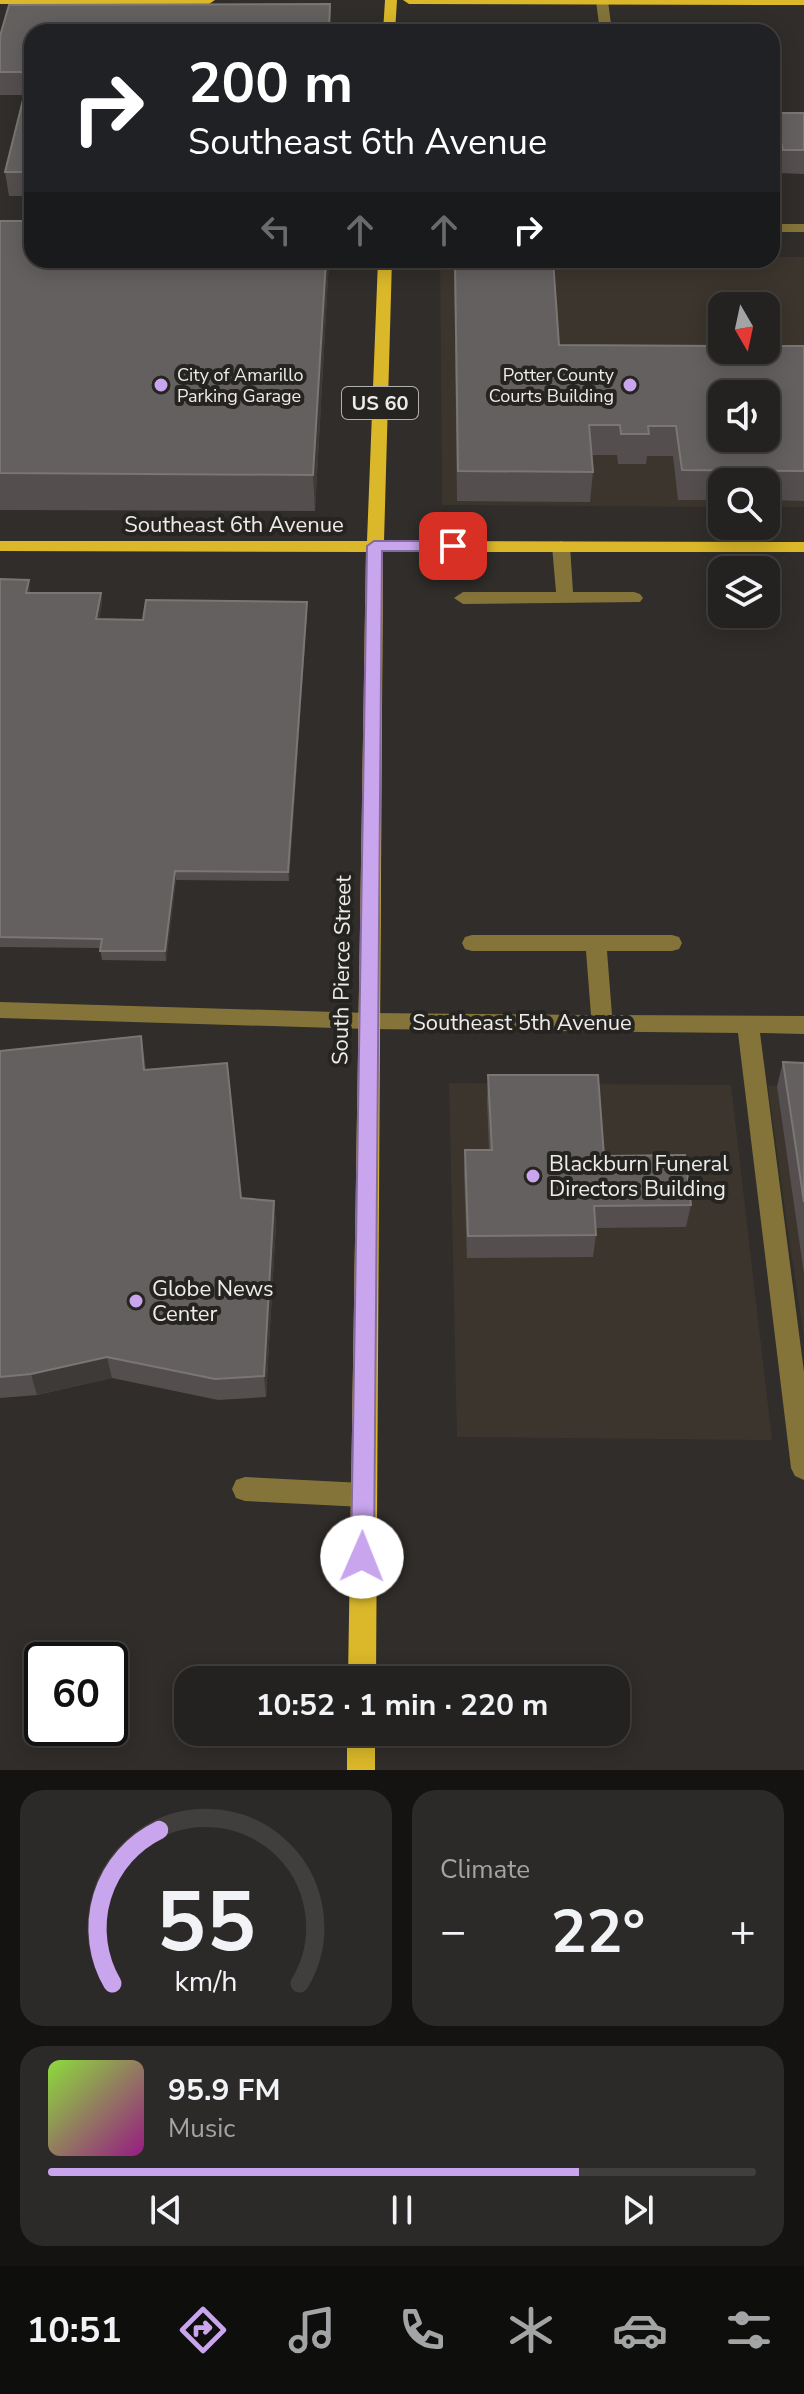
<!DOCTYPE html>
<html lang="en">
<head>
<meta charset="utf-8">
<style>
	:root { --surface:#242220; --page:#2c2a29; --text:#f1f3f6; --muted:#a3a4a5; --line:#413f3e; --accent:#c9a5ee }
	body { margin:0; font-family:"Nunito Sans",sans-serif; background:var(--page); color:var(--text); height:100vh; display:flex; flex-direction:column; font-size:30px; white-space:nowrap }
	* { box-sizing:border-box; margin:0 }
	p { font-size:26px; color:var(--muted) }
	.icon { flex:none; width:44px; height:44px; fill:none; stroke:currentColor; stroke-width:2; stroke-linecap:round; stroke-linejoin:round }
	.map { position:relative; height:1770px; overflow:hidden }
	.drawer { display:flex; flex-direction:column; gap:20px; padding:20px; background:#141312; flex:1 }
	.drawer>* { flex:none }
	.guide { position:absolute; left:24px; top:24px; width:756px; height:244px; border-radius:24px; box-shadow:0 4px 20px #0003,0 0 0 2px var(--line); background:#202124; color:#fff; overflow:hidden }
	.needle { width:52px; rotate:171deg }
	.fabs { position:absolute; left:708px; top:292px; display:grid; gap:16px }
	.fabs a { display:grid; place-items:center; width:72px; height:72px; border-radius:16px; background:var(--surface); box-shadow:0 4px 20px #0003,0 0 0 2px var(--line); font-size:40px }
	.speed { position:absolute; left:24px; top:1642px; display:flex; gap:16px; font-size:40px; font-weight:700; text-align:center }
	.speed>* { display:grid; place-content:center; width:104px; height:104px; border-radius:50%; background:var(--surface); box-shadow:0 4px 20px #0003,0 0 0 2px var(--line); line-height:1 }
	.speed .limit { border:4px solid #111; border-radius:12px; background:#fff; color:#111 }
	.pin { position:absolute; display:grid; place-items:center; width:68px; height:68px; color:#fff; margin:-34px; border-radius:16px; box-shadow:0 4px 12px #0006 }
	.me { position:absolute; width:88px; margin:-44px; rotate:1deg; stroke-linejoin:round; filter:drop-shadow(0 0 6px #0008) }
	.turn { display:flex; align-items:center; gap:28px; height:168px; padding:0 32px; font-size:36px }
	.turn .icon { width:104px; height:104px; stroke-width:2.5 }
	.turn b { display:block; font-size:56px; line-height:68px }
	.lanes { display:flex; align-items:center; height:76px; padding:0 32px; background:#0003; justify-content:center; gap:40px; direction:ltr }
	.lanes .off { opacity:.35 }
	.big { font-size:60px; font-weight:700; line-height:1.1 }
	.drawer .card { flex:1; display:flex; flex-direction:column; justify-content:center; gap:12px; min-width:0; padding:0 28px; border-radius:24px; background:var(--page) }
	.drawer .dial { align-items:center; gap:0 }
	.dial svg { height:208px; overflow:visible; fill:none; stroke:var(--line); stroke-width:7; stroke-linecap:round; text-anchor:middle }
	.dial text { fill:var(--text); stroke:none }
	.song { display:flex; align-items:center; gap:24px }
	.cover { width:96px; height:96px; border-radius:12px; background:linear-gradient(135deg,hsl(90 70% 55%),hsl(310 70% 35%)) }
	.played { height:8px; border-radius:4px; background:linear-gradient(90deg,var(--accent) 75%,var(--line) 75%) }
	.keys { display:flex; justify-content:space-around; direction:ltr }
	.heat { display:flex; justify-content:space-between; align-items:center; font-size:44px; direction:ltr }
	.drawer .tiles { flex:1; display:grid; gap:20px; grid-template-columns:1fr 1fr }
	.card:last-child { grid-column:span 2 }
	.trip { position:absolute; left:174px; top:1666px; width:456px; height:80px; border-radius:24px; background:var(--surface); box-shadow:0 4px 20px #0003,0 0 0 2px var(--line); font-weight:700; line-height:80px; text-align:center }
	.dock { display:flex; height:128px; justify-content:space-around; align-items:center; background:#0e0e0d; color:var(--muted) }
	.dock .icon { width:56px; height:56px }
	.dock .selected { color:var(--accent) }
	.dock b { font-size:36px; color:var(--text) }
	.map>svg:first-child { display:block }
</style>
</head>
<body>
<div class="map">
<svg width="804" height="1770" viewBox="0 0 804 1770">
	<rect width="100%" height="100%" fill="#302d2a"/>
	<!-- built -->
	<path fill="#3b352d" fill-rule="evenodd" d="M772,257H804V507H766V482H722V507L442,505L440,260H772ZM722,306H766V350H722ZM722,394H766V438H722Z
		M449,1083L731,1085L772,1440L457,1437Z
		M768,1086H804V1337L787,1224Z"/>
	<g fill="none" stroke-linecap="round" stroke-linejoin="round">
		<!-- minor -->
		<path fill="#84743a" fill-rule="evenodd" d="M596,1H608L612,32H600Z
			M772,224H804V232H772Z
			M561,541L570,546L573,592H634L640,594L643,598L640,602L463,604L454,598L463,592H556L552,546Z
			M472,935H672L679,937L682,943L679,949L672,951H607L612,1015L804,1016V1034L760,1033L804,1372V1480L795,1476L791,1468L738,1033L368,1029L0,1018V1002L368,1013L591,1015L586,951H472L465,949L462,943L465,937Z
			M245,1477L363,1483L372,1486L376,1495L372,1504L363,1507L245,1501L236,1498L232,1489L236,1480Z"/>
		<!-- major -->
		<path fill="#dbb82a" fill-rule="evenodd" d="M0,0H215L209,4H0Z
			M385,0H397L395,32H383Z
			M403,0H804V5L409,4Z
			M378,260H392L384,541L804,542V552H383L376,1680H348L366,552L0,551V541H367Z
			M347,1732H375V1770H347Z"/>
	</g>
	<!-- wall -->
	<path fill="#544f4e" d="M330,4V32H32V196H9L5,172L24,95H0V36L9,5Z
		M772,113H804V174L779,173L777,162H772Z
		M0,221L32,260H329L315,511L0,510Z
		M454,260H553L559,345L804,346V501L766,500V482H722V500H678L673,456H647L646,464H618L617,455H592L593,472L590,502L457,501Z
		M0,579L30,589V593H101L102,603L99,619L143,620L307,612L289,881L176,880L166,961L102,960L100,948L0,947Z
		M141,1036L146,1070L241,1198L274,1201L276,1224L266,1397L218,1400L112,1378L37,1395L0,1398V1051Z
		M783,1062L804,1063V1274L777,1086Z
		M488,1075L604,1156L691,1205L686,1227L596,1228V1235L593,1257L467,1258L464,1174L465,1150H489L487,1099Z"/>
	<!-- shaded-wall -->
	<path fill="#3e3a38" d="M326,260H329L315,511L313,475Z
		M29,580L30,589L28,602L26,593Z
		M101,593L102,603L97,629L96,619Z
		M307,602V612L289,881L288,872Z
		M175,871L176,880L166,961L165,951Z
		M141,1036L145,1060L148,1094L144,1070Z
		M274,1201L276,1224L266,1397L264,1376Z
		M107,1357L112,1378L37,1395L31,1374Z"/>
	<!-- building -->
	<path fill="#64605f" stroke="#7a7674" stroke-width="2" fill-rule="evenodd" d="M330,4L329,32H32V172H5L30,72H0V36L9,5Z
		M772,113H804V150H783L780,138L772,139Z
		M0,221H32V260H326L313,475L0,473Z
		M455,260H553L559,345L722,346V350H766V346H804V471L682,470L676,426H648L649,434H621L620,425H589L593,472L458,471ZM722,394H766V438H722Z
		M0,579L29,580L26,593H101L96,619L143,620L146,600L307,602L288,872L175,871L165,951H100L102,939L0,937Z
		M141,1036L144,1070L227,1063L241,1198L274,1201L264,1376L215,1379L107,1357L31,1374L0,1377V1051Z
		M783,1062L804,1063V1202Z
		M488,1075H598L604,1156L685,1155L691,1205L594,1206L596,1235L468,1236L465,1150H492Z"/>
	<!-- route -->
	<path fill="#c9a5ee" stroke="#836b9b" stroke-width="2" d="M374,541H453L461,546L453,551H382L374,1557L371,1565L362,1569L354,1565L351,1557L367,546Z"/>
	<!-- markers -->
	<g fill="#c9a5ee" stroke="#262421" stroke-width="3">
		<circle cx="161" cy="385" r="8"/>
		<circle cx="630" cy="385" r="8"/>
		<circle cx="533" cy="1176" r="8"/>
		<circle cx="136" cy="1301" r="8"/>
	</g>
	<g text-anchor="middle" stroke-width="8" stroke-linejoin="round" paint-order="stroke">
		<!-- far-poi labels -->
		<g font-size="18" fill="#eeecea" stroke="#262421" text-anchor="start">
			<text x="177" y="381">City of Amarillo<tspan x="177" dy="21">Parking Garage</tspan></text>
			<text x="614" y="381" text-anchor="end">Potter County<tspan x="614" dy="21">Courts Building</tspan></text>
		</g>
		<!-- shield labels -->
		<rect fill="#262421" stroke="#b2b0ae" stroke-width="2" x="342" y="387" width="76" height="32" rx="6"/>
		<g font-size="20" font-weight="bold" fill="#eeecea">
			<text x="380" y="410">US 60</text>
		</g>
		<!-- street labels -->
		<g font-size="22" fill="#eeecea" stroke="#262421">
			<text x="234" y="532">Southeast 6th Avenue</text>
			<text transform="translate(341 970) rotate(-89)" y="8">South Pierce Street</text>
			<text x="522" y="1030">Southeast 5th Avenue</text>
		</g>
		<!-- poi labels -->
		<g font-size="22" fill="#eeecea" stroke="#262421" text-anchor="start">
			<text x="549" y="1171">Blackburn Funeral<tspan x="549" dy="25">Directors Building</tspan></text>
			<text x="152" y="1296">Globe News<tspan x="152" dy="25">Center</tspan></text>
		</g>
	</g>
</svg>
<div class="fabs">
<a><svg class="needle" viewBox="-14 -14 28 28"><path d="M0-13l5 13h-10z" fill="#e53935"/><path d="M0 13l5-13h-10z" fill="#a3a4a5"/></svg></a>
<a><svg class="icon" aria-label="sound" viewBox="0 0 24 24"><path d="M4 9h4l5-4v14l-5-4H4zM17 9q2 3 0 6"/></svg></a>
<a><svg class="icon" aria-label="search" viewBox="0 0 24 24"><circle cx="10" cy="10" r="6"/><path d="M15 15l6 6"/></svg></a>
<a><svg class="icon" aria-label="layers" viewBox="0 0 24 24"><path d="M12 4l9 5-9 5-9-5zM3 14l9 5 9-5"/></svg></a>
</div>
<div class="speed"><div class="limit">60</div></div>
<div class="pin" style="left:453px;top:546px;background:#d93025"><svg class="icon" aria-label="arrive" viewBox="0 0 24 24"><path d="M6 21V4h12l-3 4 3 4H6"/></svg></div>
<svg class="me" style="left:362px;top:1557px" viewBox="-20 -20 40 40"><circle r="19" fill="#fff"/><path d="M0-13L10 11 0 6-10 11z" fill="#c9a5ee"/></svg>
<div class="trip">10:52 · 1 min · 220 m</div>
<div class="guide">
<div class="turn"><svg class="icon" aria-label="right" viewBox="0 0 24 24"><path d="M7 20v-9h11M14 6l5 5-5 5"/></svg><div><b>200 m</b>Southeast 6th Avenue</div></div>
<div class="lanes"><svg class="icon off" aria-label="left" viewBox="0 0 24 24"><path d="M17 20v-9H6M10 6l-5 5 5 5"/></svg><svg class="icon off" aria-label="ahead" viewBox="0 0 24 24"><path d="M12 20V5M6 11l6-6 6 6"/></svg><svg class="icon off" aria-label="ahead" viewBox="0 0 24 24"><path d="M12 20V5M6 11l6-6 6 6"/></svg><svg class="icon" aria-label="right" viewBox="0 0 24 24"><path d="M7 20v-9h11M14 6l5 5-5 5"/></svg></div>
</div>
</div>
<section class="drawer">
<div class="tiles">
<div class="card dial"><svg viewBox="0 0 100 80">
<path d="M14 69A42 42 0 1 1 86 69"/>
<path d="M14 69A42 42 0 0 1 32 10" stroke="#c9a5ee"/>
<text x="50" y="56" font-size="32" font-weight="700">55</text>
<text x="50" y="72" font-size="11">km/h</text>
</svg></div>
<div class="card"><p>Climate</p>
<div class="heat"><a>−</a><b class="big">22°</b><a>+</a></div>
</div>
<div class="card">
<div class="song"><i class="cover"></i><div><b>95.9 FM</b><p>Music</p></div></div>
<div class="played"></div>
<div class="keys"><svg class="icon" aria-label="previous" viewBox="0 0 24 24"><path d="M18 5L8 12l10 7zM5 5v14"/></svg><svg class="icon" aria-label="pause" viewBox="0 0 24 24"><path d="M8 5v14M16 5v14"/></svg><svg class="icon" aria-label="next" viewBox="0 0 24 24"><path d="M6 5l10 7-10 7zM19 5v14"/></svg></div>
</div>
</div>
</section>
<nav class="dock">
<b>10:51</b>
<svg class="icon selected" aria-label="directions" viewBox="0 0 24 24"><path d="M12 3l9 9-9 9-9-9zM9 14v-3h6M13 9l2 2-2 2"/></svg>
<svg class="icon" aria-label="music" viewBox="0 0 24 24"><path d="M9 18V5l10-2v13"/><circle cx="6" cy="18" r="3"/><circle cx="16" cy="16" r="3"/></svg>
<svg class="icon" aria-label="phone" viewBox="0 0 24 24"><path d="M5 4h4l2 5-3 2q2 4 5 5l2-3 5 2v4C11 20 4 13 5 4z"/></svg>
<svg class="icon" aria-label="climate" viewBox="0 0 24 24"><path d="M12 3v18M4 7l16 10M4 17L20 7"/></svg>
<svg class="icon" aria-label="car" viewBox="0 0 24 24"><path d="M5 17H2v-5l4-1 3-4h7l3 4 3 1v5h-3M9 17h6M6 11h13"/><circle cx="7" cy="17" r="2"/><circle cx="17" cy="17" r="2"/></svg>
<svg class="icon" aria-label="filters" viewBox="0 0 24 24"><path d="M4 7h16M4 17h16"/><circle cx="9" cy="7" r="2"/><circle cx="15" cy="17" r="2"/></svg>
</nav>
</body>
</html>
